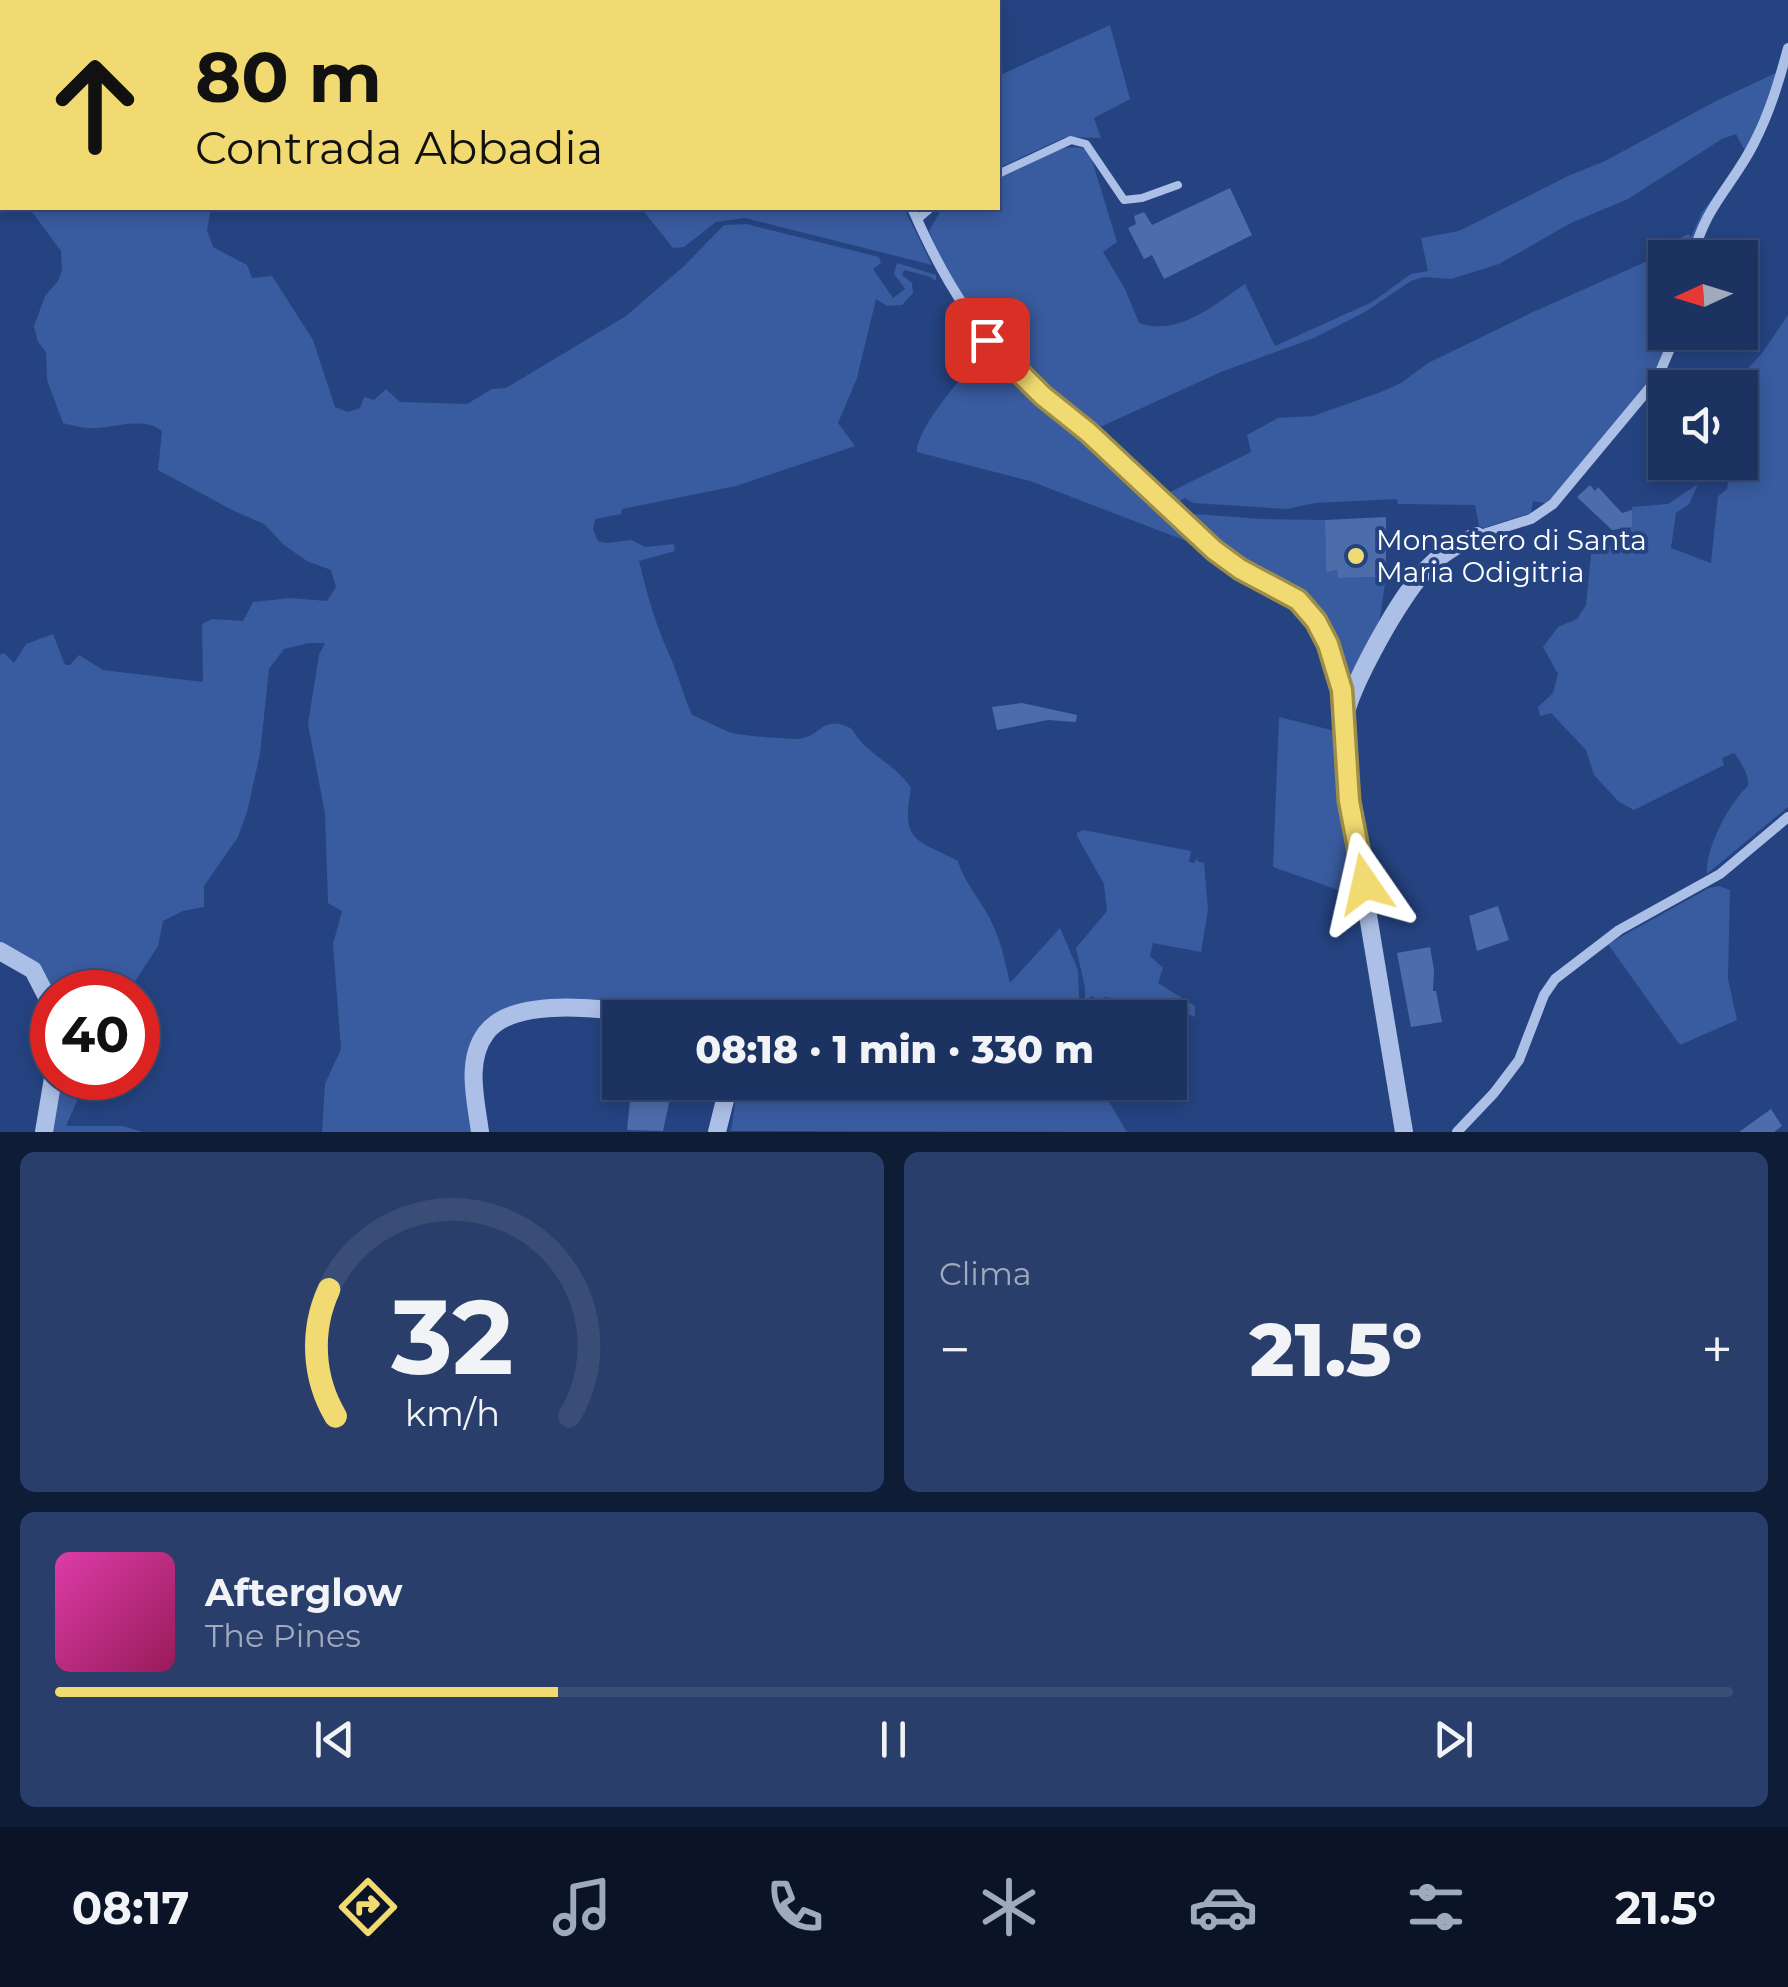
<!DOCTYPE html>
<html lang="it">
<head>
<meta charset="utf-8">
<style>
	:root { --surface:#1c3261; --page:#293e6a; --text:#f1f3f6; --muted:#a0aabd; --line:#3a4d76; --accent:#f0da71 }
	body { margin:0; font-family:Montserrat,sans-serif; background:var(--page); color:var(--text); height:100vh; display:flex; flex-direction:column; font-size:38px; white-space:nowrap }
	* { box-sizing:border-box; margin:0 }
	p { font-size:32px; color:var(--muted) }
	.icon { flex:none; width:55px; height:55px; fill:none; stroke:currentColor; stroke-width:2; stroke-linecap:round; stroke-linejoin:round }
	.map { position:relative; height:1132px; overflow:hidden }
	.drawer { display:flex; flex-direction:column; gap:20px; padding:20px; background:#0f1c35; flex:1 }
	.drawer>* { flex:none }
	.top-card { position:absolute; left:0px; top:0px; width:1000px; height:210px; box-shadow:0 5px 15px #0003,0 0 0 2px var(--line); background:#f0da71; color:#111; overflow:hidden }
	.needle { width:65px; rotate:266deg }
	.fabs { position:absolute; left:1648px; top:240px; display:grid; gap:20px }
	.fabs a { display:grid; place-items:center; width:110px; height:110px; border-radius:0px; background:var(--surface); box-shadow:0 5px 15px #0003,0 0 0 2px var(--line); font-size:50px }
	.speed { position:absolute; left:30px; top:970px; display:flex; gap:20px; font-size:50px; font-weight:700; text-align:center }
	.speed>* { display:grid; place-content:center; width:130px; height:130px; border-radius:50%; background:var(--surface); box-shadow:0 5px 15px #0003,0 0 0 2px var(--line); line-height:1 }
	.speed .limit { border:15px solid #d22; background:#fff; color:#111 }
	.pin { position:absolute; display:grid; place-items:center; width:85px; height:85px; color:#fff; margin:-42px; border-radius:20px; box-shadow:0 5px 15px #0006 }
	.me { position:absolute; width:110px; margin:-55px; rotate:349deg; stroke-linejoin:round; filter:drop-shadow(0 0 8px #0008) }
	.turn { display:flex; align-items:center; gap:35px; height:210px; padding:0 30px; font-size:45px }
	.turn .icon { width:130px; height:130px; stroke-width:2.5 }
	.turn b { display:block; font-size:70px; line-height:85px }
	.big { font-size:75px; font-weight:800; line-height:1.1 }
	.drawer .widget { flex:1; display:flex; flex-direction:column; justify-content:center; gap:15px; min-width:0; padding:0 35px; border-radius:15px; background:var(--page) }
	.drawer .dial { align-items:center; gap:0 }
	.dial svg { height:260px; overflow:visible; fill:none; stroke:var(--line); stroke-width:7; stroke-linecap:round; text-anchor:middle }
	.dial text { fill:var(--text); stroke:none }
	.song { display:flex; align-items:center; gap:30px }
	.cover { width:120px; height:120px; border-radius:15px; background:linear-gradient(135deg,hsl(320 70% 55%),hsl(330 70% 35%)) }
	.played { height:10px; border-radius:5px; background:linear-gradient(90deg,var(--accent) 30%,var(--line) 30%) }
	.keys { display:flex; justify-content:space-around; direction:ltr }
	.heat { display:flex; justify-content:space-between; align-items:center; font-size:55px; direction:ltr }
	.drawer .tiles { flex:1; display:grid; gap:20px; grid-template-columns:1fr 1fr }
	.widget:last-child { grid-column:span 2 }
	.trip { position:absolute; left:602px; top:1000px; width:585px; height:100px; border-radius:0px; background:var(--surface); box-shadow:0 5px 15px #0003,0 0 0 2px var(--line); font-weight:800; line-height:100px; text-align:center }
	.dock { display:flex; height:160px; justify-content:space-around; align-items:center; background:#0b1427; color:var(--muted) }
	.dock .icon { width:70px; height:70px }
	.dock .selected { color:var(--accent) }
	.dock b { font-size:45px; color:var(--text) }
	.map>svg:first-child { display:block }
</style>
</head>
<body>
<div class="map">
<svg width="1788" height="1132" viewBox="0 0 1788 1132">
	<rect width="100%" height="100%" fill="#254381"/>
	<!-- green -->
	<path fill="#395b9f" d="M1110,25L1130,99L1094,118L1101,138L1066,137L998,168V76Z
		M1780,71C1772,104 1760,135 1742,165C1723,196 1696,222 1687,257L1665,258V332L1673,333L1660,370L1555,500L1549,504L1533,501L1531,513L1484,528L1479,526L1475,505L1398,504L1397,499L1315,503L1287,509L1193,503L1185,498L1174,505L1162,496L1251,452L1247,435L1278,418L1313,416L1381,392L1401,383L1428,363L1533,312L1670,251L1667,244L1689,234L1691,237L1702,212L1742,161L1746,153L1736,134L1722,139L1628,199L1571,223L1499,264L1451,279L1424,277L1411,281L1365,312L1314,338L1221,372L1089,432C1022,375 961,314 929,231L942,208H998V178C1026,164 1057,139 1089,150L1117,242L1103,252L1125,289L1139,323C1179,337 1215,304 1245,284L1275,346L1372,302L1411,274L1428,271L1421,238L1459,231L1568,176L1605,161L1716,101Z
		M29,208H211L207,230L213,247L247,265L252,278L272,276L313,340L335,407L348,412L360,408L364,397L374,400L386,389L400,402L467,404L492,389L506,388L626,316L684,266L724,225L746,224L879,257L881,263L873,269L893,298L905,289L894,274L897,263L936,275V281L928,276L904,270L902,275L912,283L913,293L902,305L887,306L876,299L857,378L838,423L855,446L736,486L622,509L621,514L595,519L593,529L598,541L606,543L631,540L646,547L674,544L675,551L639,561C647,594 655,623 669,654C678,674 683,695 692,715C704,720 717,727 729,732C740,736 781,738 794,739C822,740 820,712 852,729C865,754 896,764 911,788C901,843 915,838 958,861C965,886 986,905 995,930C1002,946 1006,966 1010,983L1060,928L1078,970L1080,1017L649,1018L534,1004L470,1047L465,1075L472,1132H322L325,1084L341,1049L333,944L342,911L328,903L325,814L308,724L319,655L325,643H309L284,649L269,669L260,754L247,812L238,837L204,886V907L183,911L163,921L158,946L128,992H52L0,946V655L4,653L14,663L26,644L53,634L65,665H70L79,655L103,670L203,682L202,624L212,619L243,621L253,602L290,598L327,601L336,587L331,570L307,561L284,545L264,524L234,511L158,470L162,431C143,417 119,427 97,428C85,429 74,426 63,423L47,380L46,352L38,342L34,326L45,296L58,281L62,270L61,251Z
		M641,208H904L932,265L745,218L716,222L684,247L673,248Z
		M1788,315V807L1707,874C1705,849 1729,803 1748,786C1749,774 1741,762 1734,753L1722,758L1724,765L1634,810L1619,802L1594,775L1586,750L1551,713L1540,716L1538,707L1553,693L1558,674L1543,647L1558,627L1577,619L1586,605L1593,534L1617,552H1624L1630,539L1632,507L1668,504L1698,484L1689,504L1676,513L1671,548L1711,563L1718,496L1727,489L1731,463L1740,462V388L1731,387L1763,352Z
		M987,348L1048,409L1202,547L1030,481L917,452C917,426 968,370 987,348Z
		M1195,514L1262,519L1325,520L1326,571L1337,570L1339,578L1386,577L1379,624L1351,676L1347,674L1330,631L1306,594H1298L1225,551L1189,518Z
		M1279,717L1335,731L1334,756L1361,898L1273,867Z
		M1083,830L1191,851L1189,862L1194,863L1199,855L1197,861L1204,863L1208,910L1201,952L1153,943L1150,956L1163,968L1158,983L1195,1006V1017L1171,1007L1105,997L1100,1001L1092,996L1089,998V1017H1085V987L1076,948L1107,911L1104,884L1077,836V833Z
		M1719,886L1730,890L1728,979L1737,1020L1680,1045L1608,944L1709,888Z
		M58,1078H87L66,1126H123L142,1132H48Z
		M1050,1082L1054,1094L1063,1092L1061,1083H1098L1127,1132L731,1131L735,1103L731,1083Z"/>
	<!-- building -->
	<path fill="#4d6caa" d="M1230,188L1252,235L1164,279L1152,255L1144,259L1128,228L1136,224L1134,216L1144,212L1152,225Z
		M1590,485L1595,491L1598,487L1622,513L1632,510V527L1612,530L1577,497Z
		M1386,517V577L1338,578L1337,570L1326,572L1325,520Z
		M1022,703L1077,715L1076,722L1048,720L997,730L992,707Z
		M1498,906L1509,940L1477,951L1469,916Z
		M1430,947L1434,970L1433,991H1436L1442,1022L1411,1027L1397,953Z
		M631,1090L671,1094L663,1131L627,1130Z
		M1771,1109L1782,1126L1774,1132H1739Z"/>
	<g fill="none" stroke-linecap="round" stroke-linejoin="round">
		<!-- path -->
		<path stroke="#acc0e7" stroke-width="2.5" stroke-dasharray="5 8" stroke-linecap="butt" d="M409,0L410,2
			M1386,544H1406L1418,557"/>
		<!-- service -->
		<path stroke="#acc0e7" stroke-width="8" d="M998,174L1071,140L1086,144L1124,200L1142,198L1178,185
			M917,220L931,208"/>
		<!-- minor -->
		<path stroke="#acc0e7" stroke-width="10" d="M662,0L663,2
			M926,2L927,0
			M912,208C946,286 978,335 1041,394C1057,409 1077,422 1094,437C1134,475 1174,516 1216,552C1247,578 1292,587 1316,620C1333,644 1340,678 1343,707
			M1693,258C1703,208 1734,184 1754,143C1770,112 1779,81 1788,48
			M1477,536L1531,519L1553,504L1657,379L1677,332
			M1457,1132L1494,1093L1519,1060L1544,995L1555,979L1619,930L1720,874L1788,817"/>
		<!-- tertiary -->
		<path stroke="#acc0e7" stroke-width="18" d="M0,951L33,970L52,1007
			M44,1132L53,1078
			M480,1132C476,1101 465,1061 486,1033C515,994 616,1009 658,1018
			M717,1132L726,1096L724,1082
			M1404,1132L1349,801C1346,775 1341,749 1344,722C1348,689 1401,595 1425,571C1439,555 1457,544 1477,536"/>
	</g>
	<g fill="none" stroke-linecap="round" stroke-linejoin="round">
		<!-- route casing -->
		<g stroke="#9c8e49" stroke-width="25">
			<path id="route" d="M987,340L1043,396L1088,432L1214,550L1240,569L1298,600L1316,621L1328,644L1342,690L1349,801L1365,884"/>
		</g>
		<!-- route -->
		<use href="#route" stroke="#f0da71" stroke-width="18"/>
	</g>
	<!-- markers -->
	<circle fill="#f0da71" stroke="#254381" stroke-width="4" cx="1356" cy="556" r="10"/>
	<g text-anchor="middle" stroke-width="8" stroke-linejoin="round" paint-order="stroke">
		<!-- poi labels -->
		<g font-size="28" fill="#fff" stroke="#254381" text-anchor="start">
			<text x="1376" y="550">Monastero di Santa<tspan x="1376" dy="32">Maria Odigitria</tspan></text>
		</g>
	</g>
</svg>
<div class="fabs">
<a><svg class="needle" viewBox="-14 -14 28 28"><path d="M0-13l5 13h-10z" fill="#e53935"/><path d="M0 13l5-13h-10z" fill="#a0aabd"/></svg></a>
<a><svg class="icon" aria-label="sound" viewBox="0 0 24 24"><path d="M4 9h4l5-4v14l-5-4H4zM17 9q2 3 0 6"/></svg></a>
</div>
<div class="speed"><div class="limit">40</div></div>
<div class="pin" style="left:987px;top:340px;background:#d93025"><svg class="icon" aria-label="arrive" viewBox="0 0 24 24"><path d="M6 21V4h12l-3 4 3 4H6"/></svg></div>
<svg class="me" style="left:1365px;top:884px" viewBox="-20 -20 40 40"><path d="M0-17L14 15 0 8-14 15z" fill="#f0da71" stroke="#fff" stroke-width="4"/></svg>
<div class="trip">08:18 · 1 min · 330 m</div>
<div class="top-card">
<div class="turn"><svg class="icon" aria-label="ahead" viewBox="0 0 24 24"><path d="M12 20V5M6 11l6-6 6 6"/></svg><div><b>80 m</b>Contrada Abbadia</div></div>
</div>
</div>
<section class="drawer">
<div class="tiles">
<div class="widget dial"><svg viewBox="0 0 100 80">
<path d="M14 69A42 42 0 1 1 86 69"/>
<path d="M14 69A42 42 0 0 1 12 30" stroke="#f0da71"/>
<text x="50" y="56" font-size="32" font-weight="700">32</text>
<text x="50" y="72" font-size="11">km/h</text>
</svg></div>
<div class="widget"><p>Clima</p>
<div class="heat"><a>−</a><b class="big">21.5°</b><a>+</a></div>
</div>
<div class="widget">
<div class="song"><i class="cover"></i><div><b>Afterglow</b><p>The Pines</p></div></div>
<div class="played"></div>
<div class="keys"><svg class="icon" aria-label="previous" viewBox="0 0 24 24"><path d="M18 5L8 12l10 7zM5 5v14"/></svg><svg class="icon" aria-label="pause" viewBox="0 0 24 24"><path d="M8 5v14M16 5v14"/></svg><svg class="icon" aria-label="next" viewBox="0 0 24 24"><path d="M6 5l10 7-10 7zM19 5v14"/></svg></div>
</div>
</div>
</section>
<nav class="dock">
<b>08:17</b>
<svg class="icon selected" aria-label="directions" viewBox="0 0 24 24"><path d="M12 3l9 9-9 9-9-9zM9 14v-3h6M13 9l2 2-2 2"/></svg>
<svg class="icon" aria-label="music" viewBox="0 0 24 24"><path d="M9 18V5l10-2v13"/><circle cx="6" cy="18" r="3"/><circle cx="16" cy="16" r="3"/></svg>
<svg class="icon" aria-label="phone" viewBox="0 0 24 24"><path d="M5 4h4l2 5-3 2q2 4 5 5l2-3 5 2v4C11 20 4 13 5 4z"/></svg>
<svg class="icon" aria-label="climate" viewBox="0 0 24 24"><path d="M12 3v18M4 7l16 10M4 17L20 7"/></svg>
<svg class="icon" aria-label="car" viewBox="0 0 24 24"><path d="M5 17H2v-5l4-1 3-4h7l3 4 3 1v5h-3M9 17h6M6 11h13"/><circle cx="7" cy="17" r="2"/><circle cx="17" cy="17" r="2"/></svg>
<svg class="icon" aria-label="filters" viewBox="0 0 24 24"><path d="M4 7h16M4 17h16"/><circle cx="9" cy="7" r="2"/><circle cx="15" cy="17" r="2"/></svg>
<b>21.5°</b>
</nav>
</body>
</html>
